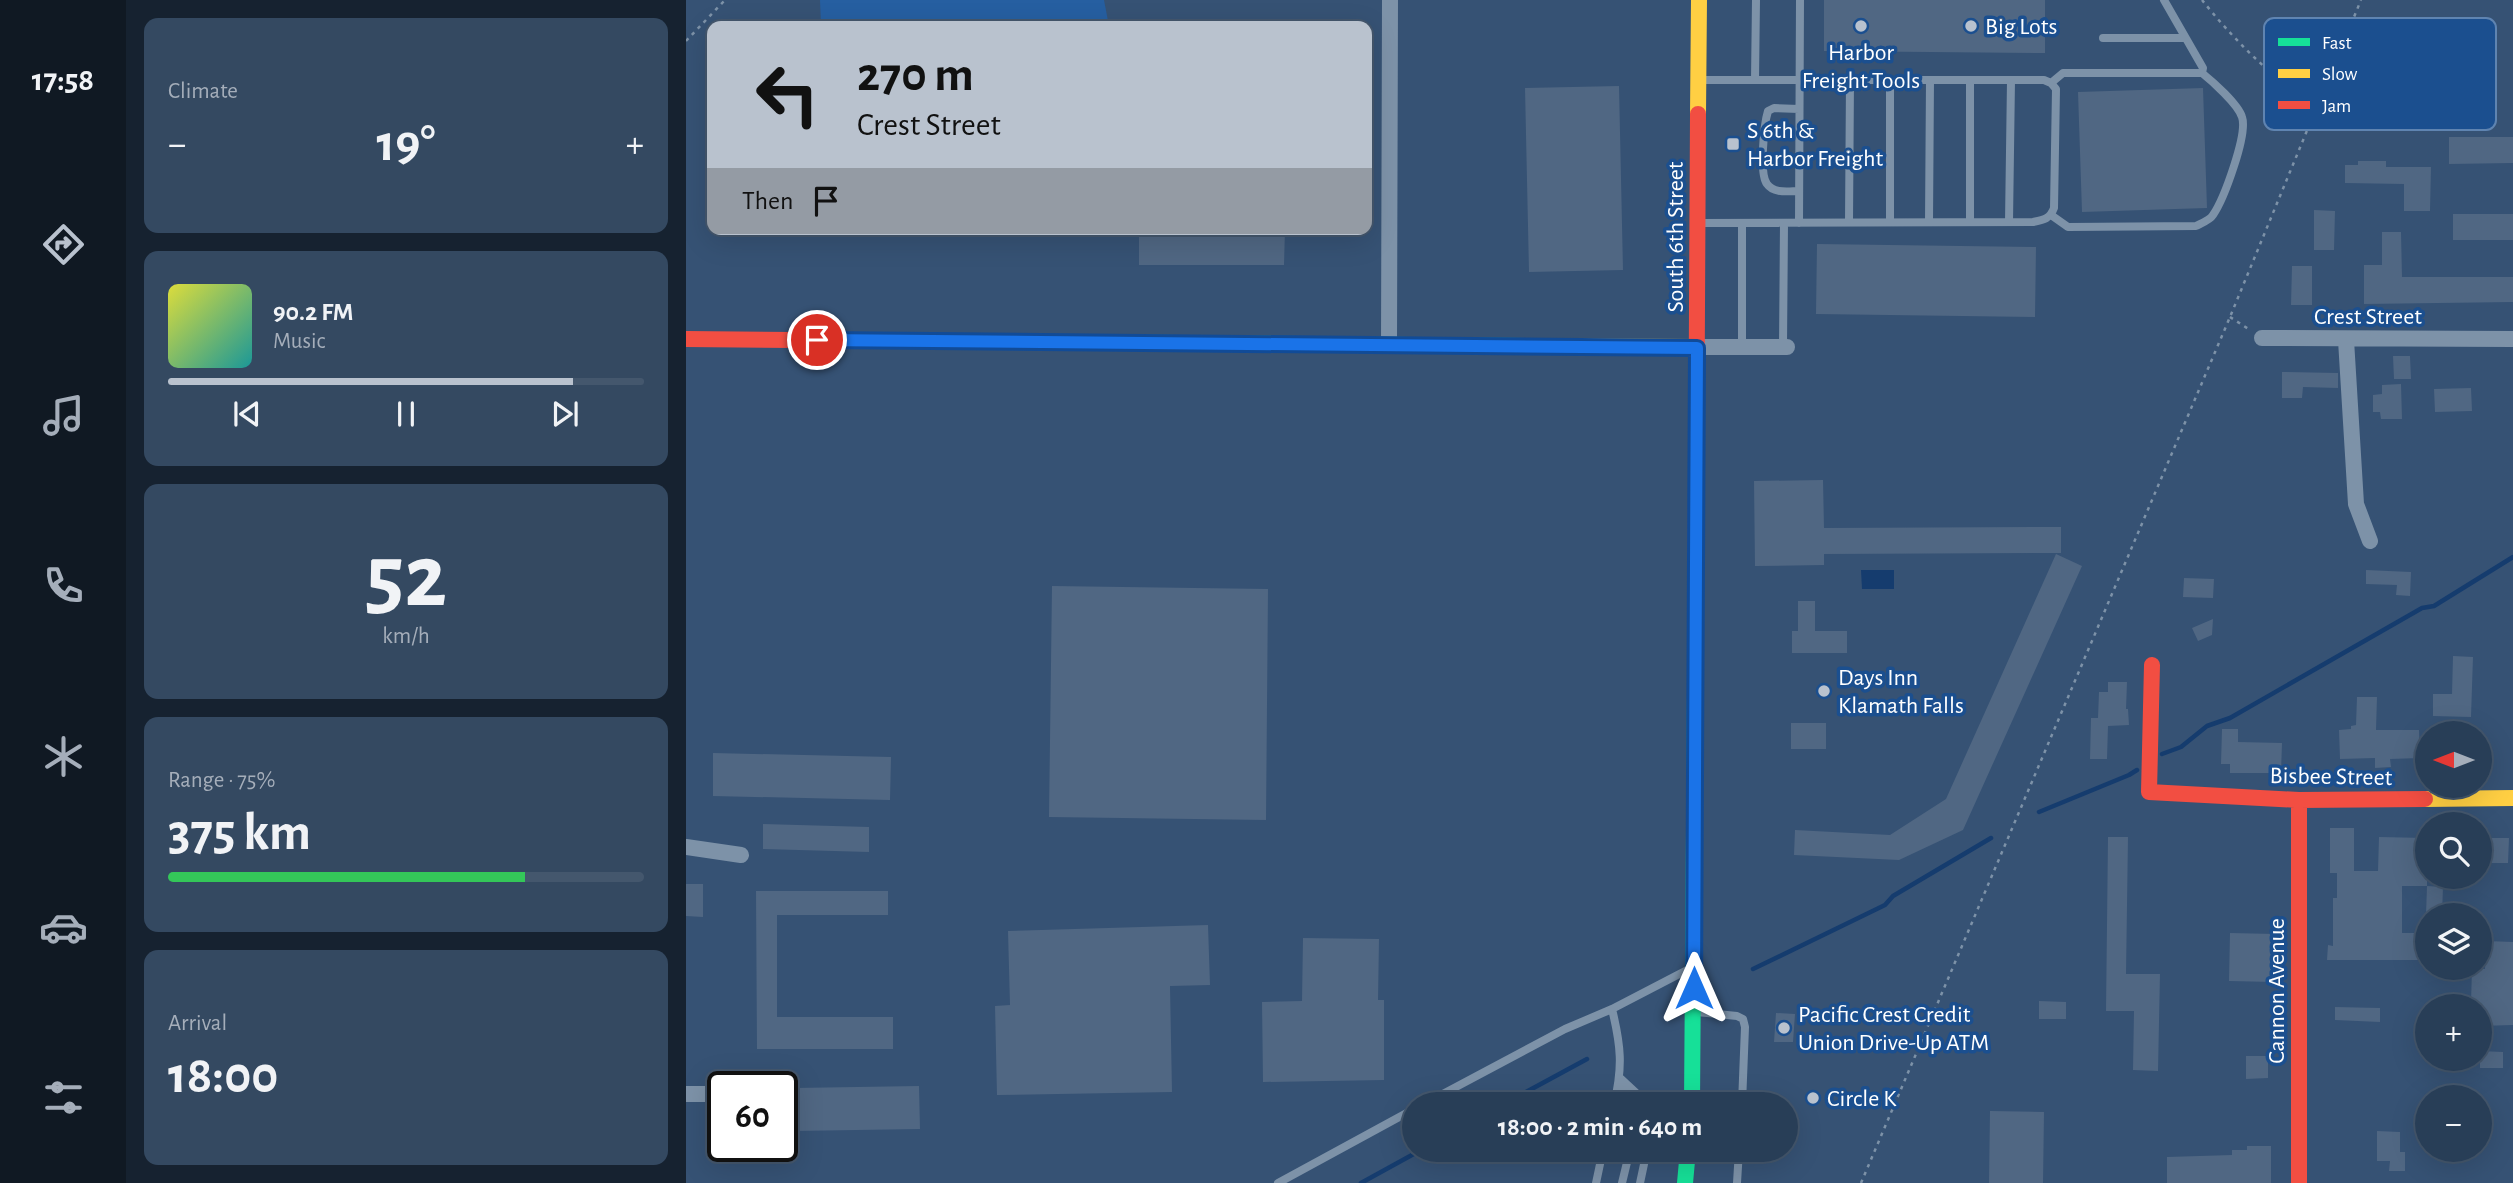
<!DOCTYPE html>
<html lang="en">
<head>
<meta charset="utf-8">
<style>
	:root { --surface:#283e57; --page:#344961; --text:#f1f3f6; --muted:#a5aeba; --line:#44576d; --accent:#b9c2ce }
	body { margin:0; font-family:"Alegreya Sans",sans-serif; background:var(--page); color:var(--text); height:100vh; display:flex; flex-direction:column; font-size:26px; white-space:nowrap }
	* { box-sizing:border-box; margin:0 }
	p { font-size:23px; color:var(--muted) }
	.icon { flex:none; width:38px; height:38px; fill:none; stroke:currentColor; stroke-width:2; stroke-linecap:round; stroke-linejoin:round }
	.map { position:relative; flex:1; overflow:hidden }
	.details { display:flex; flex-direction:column; gap:18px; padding:18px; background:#162230; width:560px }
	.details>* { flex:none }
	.guide { position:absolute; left:21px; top:21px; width:665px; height:214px; border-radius:14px; box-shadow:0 7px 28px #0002,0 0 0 2px var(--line); background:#b9c2ce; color:#111; overflow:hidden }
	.needle { width:46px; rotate:270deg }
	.tools { position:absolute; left:1729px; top:721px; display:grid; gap:14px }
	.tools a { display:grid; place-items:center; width:77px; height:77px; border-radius:50%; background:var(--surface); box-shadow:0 7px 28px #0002,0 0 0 2px var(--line); font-size:35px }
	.speed { position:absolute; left:21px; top:1071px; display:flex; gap:14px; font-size:35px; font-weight:700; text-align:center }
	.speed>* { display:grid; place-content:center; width:91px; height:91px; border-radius:50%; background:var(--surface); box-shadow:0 7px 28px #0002,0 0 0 2px var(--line); line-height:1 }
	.speed .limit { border:4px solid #111; border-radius:10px; background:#fff; color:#111 }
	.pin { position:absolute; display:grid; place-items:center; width:60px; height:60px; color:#fff; margin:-30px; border:4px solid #fff; border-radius:50%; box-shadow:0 2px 7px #0007 }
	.me { position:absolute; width:77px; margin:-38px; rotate:0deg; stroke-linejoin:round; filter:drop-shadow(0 0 5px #0008) }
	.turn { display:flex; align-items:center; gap:24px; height:147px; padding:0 35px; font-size:32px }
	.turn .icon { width:91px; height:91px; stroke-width:2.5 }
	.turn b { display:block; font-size:49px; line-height:60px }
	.then { display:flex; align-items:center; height:66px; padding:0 35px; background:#0003; gap:14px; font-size:26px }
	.big { font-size:52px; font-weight:700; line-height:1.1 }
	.details .tile { flex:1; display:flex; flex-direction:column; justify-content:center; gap:10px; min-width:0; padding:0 24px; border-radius:14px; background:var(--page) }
	.details .dial { align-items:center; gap:0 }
	.dial b { font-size:91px; line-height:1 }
	.song { display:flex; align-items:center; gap:21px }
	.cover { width:84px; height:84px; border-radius:10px; background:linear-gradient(135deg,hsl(60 70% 55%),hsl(180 70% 35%)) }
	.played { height:7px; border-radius:4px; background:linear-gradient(90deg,var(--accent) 85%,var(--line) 85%) }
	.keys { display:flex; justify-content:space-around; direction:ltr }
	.heat { display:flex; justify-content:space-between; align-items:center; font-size:38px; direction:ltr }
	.charge { height:10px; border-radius:5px; background:linear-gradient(90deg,#34c759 75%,var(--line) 0) }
	.trip { position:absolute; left:716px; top:1092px; width:396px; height:70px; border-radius:35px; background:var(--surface); box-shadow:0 7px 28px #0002,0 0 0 2px var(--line); font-weight:700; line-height:70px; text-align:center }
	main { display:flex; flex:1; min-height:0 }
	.menu { display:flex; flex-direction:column; width:126px; justify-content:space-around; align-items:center; background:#101923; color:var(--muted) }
	.menu .icon { width:49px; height:49px }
	.menu .current { color:var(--accent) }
	.menu b { font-size:32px; color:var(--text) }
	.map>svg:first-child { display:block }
</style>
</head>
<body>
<main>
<nav class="menu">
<b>17:58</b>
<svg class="icon current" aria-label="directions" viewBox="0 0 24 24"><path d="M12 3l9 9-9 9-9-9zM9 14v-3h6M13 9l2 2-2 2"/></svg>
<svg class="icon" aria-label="music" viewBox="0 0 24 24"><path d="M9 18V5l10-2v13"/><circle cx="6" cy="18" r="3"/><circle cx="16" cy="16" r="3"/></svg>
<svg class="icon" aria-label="phone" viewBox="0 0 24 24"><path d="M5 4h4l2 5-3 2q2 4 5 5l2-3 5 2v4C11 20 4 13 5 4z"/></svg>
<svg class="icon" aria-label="climate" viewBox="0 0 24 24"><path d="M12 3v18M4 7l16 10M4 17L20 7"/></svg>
<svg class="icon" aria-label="car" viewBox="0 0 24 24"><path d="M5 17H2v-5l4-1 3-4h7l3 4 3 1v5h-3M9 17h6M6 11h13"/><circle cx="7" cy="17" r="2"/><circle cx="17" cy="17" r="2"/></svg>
<svg class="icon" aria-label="filters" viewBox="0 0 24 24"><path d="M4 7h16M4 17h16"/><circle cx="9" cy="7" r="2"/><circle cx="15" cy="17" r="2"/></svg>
</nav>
<section class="details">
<div class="tile"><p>Climate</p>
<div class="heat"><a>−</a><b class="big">19°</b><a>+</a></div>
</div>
<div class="tile">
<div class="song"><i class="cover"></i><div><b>90.2 FM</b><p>Music</p></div></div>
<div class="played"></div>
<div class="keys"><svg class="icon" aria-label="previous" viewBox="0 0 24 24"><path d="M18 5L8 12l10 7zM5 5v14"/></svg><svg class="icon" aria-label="pause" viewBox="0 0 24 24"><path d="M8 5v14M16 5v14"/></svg><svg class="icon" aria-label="next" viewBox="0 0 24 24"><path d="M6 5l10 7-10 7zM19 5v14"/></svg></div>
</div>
<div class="tile dial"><b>52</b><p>km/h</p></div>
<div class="tile"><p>Range · 75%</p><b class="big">375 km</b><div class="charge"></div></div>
<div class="tile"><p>Arrival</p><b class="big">18:00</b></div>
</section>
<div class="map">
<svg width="1827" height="1183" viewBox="0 0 1827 1183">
	<rect width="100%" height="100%" fill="#365274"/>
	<!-- green -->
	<path fill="#265fa1" d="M134,0H418L423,26H135Z"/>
	<!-- water -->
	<path fill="#153c6e" d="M1175,570H1208V589H1176Z"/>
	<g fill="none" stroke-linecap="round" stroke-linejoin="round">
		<!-- stream -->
		<path stroke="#153c6e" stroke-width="4.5" d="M1476,754L1495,747L1521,726L1544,718L1736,608L1748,606L1827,557
			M1353,812L1443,775L1451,770
			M1067,969L1199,905L1207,896L1305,838
			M818,1104L901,1059
			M675,1183L735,1150"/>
	</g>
	<!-- building -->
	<path fill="#506783" d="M1138,0H1359V53L1138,51Z
		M933,86L937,270L843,272L839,88Z
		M1517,88L1521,208L1396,212L1392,92Z
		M1763,137H1827V163L1763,164Z
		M1672,161H1700V167H1745L1744,211H1718V184L1659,183V165H1672Z
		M1628,210L1649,211L1648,250H1628Z
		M1767,214H1827V240H1767Z
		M453,229H599L598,265H453Z
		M1696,232H1715L1716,277H1827V302L1678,304V265H1696Z
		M1131,244L1350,247L1349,317L1130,314Z
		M1606,266H1626V305H1605Z
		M1707,356H1724L1725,379H1708Z
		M1596,372L1652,373V388L1617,387L1616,398H1596Z
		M1715,384L1716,419H1695L1694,412H1687V395L1696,394V385Z
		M1785,388L1786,411L1749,412L1748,389Z
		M1137,480L1138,528L1375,527V553L1138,554V565L1069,566L1068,481Z
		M1370,554L1396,566L1277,830L1213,860L1108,855L1109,830L1204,835L1260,799Z
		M1680,570L1725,572L1724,596L1710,595L1711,585L1680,584Z
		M1498,578L1528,579L1527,598L1497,597Z
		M366,586L582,589L580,820L363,817Z
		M1112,601H1129V631H1161V653H1106V631H1112Z
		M1527,619L1526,635L1512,641L1506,628Z
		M1767,656L1787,657L1785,717L1747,716V694H1766Z
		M1422,682H1441L1440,709H1442L1443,725L1422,726L1421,759H1404L1405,718H1412L1413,692H1422Z
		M1671,697H1691L1690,730H1733L1734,758L1704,759L1705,767L1689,768V758L1654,759L1653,730L1665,729V726L1670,725Z
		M1105,723H1140V749H1105Z
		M1536,729H1552V742L1596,743L1595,773H1544V764H1535Z
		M27,753L205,757L204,800L27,796Z
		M77,824L183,827V852L77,849Z
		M1644,828H1668V871H1692L1693,837L1741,838V886H1716V933H1741V960H1641L1642,945L1647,946V898H1651V873H1644Z
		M1422,837H1442L1440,974H1474L1472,1071L1447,1070L1448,1011H1420Z
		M1794,838H1823L1822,863H1794Z
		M0,884H17V917L0,916Z
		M1741,886L1757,887L1756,915H1740Z
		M70,891H202V915H91V1017H207V1049H71Z
		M522,925L524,985L484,986L486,1092L311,1095L309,1006L324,1005L322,931Z
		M1544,933L1589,934L1588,982L1543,981Z
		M617,938L693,939L692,1000H698V1080L577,1082L576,1002L616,1001Z
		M1800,941L1827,942V1025L1794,1026V1002H1785L1786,969H1799Z
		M1353,1001L1380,1002V1019H1353Z
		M1649,1007L1694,1008V1022L1649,1020Z
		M1090,1013L1109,1014L1107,1042H1088Z
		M1794,1051L1817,1052V1068H1794Z
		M1560,1056H1582V1078L1560,1079Z
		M233,1086L234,1129L108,1131V1088Z
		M1304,1111L1358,1112L1357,1183H1303Z
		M1691,1131L1714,1132V1152H1719V1171H1703L1704,1161H1691Z
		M1561,1146H1585V1183H1481V1157L1546,1155V1150H1561Z"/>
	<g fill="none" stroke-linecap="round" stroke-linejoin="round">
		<!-- path -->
		<path stroke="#7d92a8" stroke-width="2.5" stroke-dasharray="3.5 5" stroke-linecap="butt" d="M1516,0C1543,34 1590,84 1629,103
			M0,41L39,0
			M1544,317L1564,330
			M1175,1183L1544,317L1675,0"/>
		<!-- lane -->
		<path stroke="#7d92a8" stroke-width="8" d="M1417,38H1499
			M1069,80L1070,0
			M1365,83L1377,73H1516L1517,68L1478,0
			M1113,191C1103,191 1088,194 1081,184C1073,174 1078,124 1082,111L1088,108L1113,109
			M1365,215L1382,227L1510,226C1516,223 1524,220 1527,215C1538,199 1562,134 1556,117C1552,104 1526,81 1516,73
			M1163,222L1164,80
			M1204,222V80
			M1243,222L1244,80
			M1284,222V80
			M1323,222L1325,80
			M1014,223L1347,222C1357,220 1364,219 1368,208L1370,89L1365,83L1358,80H1015
			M1113,223L1114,0
			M1056,347V223
			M1097,347L1098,223
			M926,1009C935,1046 937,1067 928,1104
			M1011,1012L1051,1016L1057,1019L1059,1027L1056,1104
			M934,1078L962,1104
			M935,1081L946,1104
			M738,1104L879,1029L926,1009L1003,969
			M592,1183L728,1109
			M910,1183L917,1150
			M936,1183L944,1150
			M954,1183L961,1150
			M1051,1183L1053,1150"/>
		<!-- street -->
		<path stroke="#7d92a8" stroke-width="16" d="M1576,338L1827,339
			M1660,340L1670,504L1684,541
			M703,345L704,0
			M1011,347H1101
			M0,847L55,855
			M0,1094H37"/>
		<!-- fast -->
		<path stroke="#16e098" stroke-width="16" d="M363,342L839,346
			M1006,1104L1009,693
			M999,1183L1002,1150"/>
		<!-- slow -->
		<path stroke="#ffcf43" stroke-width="16" d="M1012,114L1013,0
			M839,346L1011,347
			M1739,799L1827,798"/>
		<!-- jam -->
		<path stroke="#f24e42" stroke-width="16" d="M0,339L363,342
			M1466,665L1463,792L1613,800L1739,799
			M1009,693L1012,114
			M1613,800V1183"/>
	</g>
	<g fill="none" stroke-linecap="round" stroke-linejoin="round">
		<!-- route casing -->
		<g stroke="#114b97" stroke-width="18">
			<path id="route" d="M131,340L1011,348L1008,988"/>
		</g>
		<!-- route -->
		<use href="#route" stroke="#1a73e8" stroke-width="12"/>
	</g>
	<!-- markers -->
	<g fill="#b9c2ce" stroke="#1b4f8f" stroke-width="2.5">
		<circle cx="1175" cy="26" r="7"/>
		<circle cx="1285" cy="26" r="7"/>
		<rect x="1040" y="137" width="14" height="14" rx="3.5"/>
		<circle cx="1138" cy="691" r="7"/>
		<circle cx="1098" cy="1028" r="7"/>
		<circle cx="1127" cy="1098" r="7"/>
	</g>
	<g text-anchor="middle" stroke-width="7" stroke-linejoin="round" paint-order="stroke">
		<!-- poi labels -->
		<g font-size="24" fill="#fff" stroke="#1b4f8f" text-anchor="start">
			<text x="1299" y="34">Big Lots</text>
			<text x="1175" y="60" text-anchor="middle">Harbor<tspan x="1175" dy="28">Freight Tools</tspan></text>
			<text x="1061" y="138">S 6th &amp;<tspan x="1061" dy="28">Harbor Freight</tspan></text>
			<text x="1152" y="685">Days Inn<tspan x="1152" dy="28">Klamath Falls</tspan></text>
			<text x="1112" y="1022">Pacific Crest Credit<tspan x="1112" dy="28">Union Drive-Up ATM</tspan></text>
			<text x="1141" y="1106">Circle K</text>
		</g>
		<!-- street labels -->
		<g font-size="24" fill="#fff" stroke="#1b4f8f">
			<text transform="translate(989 237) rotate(-90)" y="8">South 6th Street</text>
			<text x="1682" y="324">Crest Street</text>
			<text transform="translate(1645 776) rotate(1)" y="8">Bisbee Street</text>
			<text transform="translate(1590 991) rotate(-90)" y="8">Cannon Avenue</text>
		</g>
	</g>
	<!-- legend -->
	<rect x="1578" y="18" width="232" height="112" rx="10" fill="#1b4f8f" stroke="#5f84b1" stroke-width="2"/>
	<rect x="1592" y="38" width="32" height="8" fill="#16e098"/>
	<rect x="1592" y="69" width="32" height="9" fill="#ffcf43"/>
	<rect x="1592" y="101" width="32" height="8" fill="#f24e42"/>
	<g font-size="19" fill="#fff">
		<text x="1636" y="49">Fast</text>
		<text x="1636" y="80">Slow</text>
		<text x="1636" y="112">Jam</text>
	</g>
</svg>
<div class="tools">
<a><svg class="needle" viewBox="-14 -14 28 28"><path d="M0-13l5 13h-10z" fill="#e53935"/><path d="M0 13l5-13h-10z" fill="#a5aeba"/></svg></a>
<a><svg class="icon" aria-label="search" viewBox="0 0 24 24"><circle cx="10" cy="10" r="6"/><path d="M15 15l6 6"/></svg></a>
<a><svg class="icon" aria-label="layers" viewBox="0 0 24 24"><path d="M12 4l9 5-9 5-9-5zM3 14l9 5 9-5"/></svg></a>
<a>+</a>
<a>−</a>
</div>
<div class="speed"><div class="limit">60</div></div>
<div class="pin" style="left:131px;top:340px;background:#d93025"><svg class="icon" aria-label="arrive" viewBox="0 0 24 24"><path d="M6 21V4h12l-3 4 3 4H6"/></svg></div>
<svg class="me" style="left:1008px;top:988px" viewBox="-20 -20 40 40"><path d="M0-17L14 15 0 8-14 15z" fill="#1a73e8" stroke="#fff" stroke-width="4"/></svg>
<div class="trip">18:00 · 2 min · 640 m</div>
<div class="guide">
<div class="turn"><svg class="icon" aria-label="left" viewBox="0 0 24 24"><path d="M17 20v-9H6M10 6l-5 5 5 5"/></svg><div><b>270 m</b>Crest Street</div></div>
<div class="then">Then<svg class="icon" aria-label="arrive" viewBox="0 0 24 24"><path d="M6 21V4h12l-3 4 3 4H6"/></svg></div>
</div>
</div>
</main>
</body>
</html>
